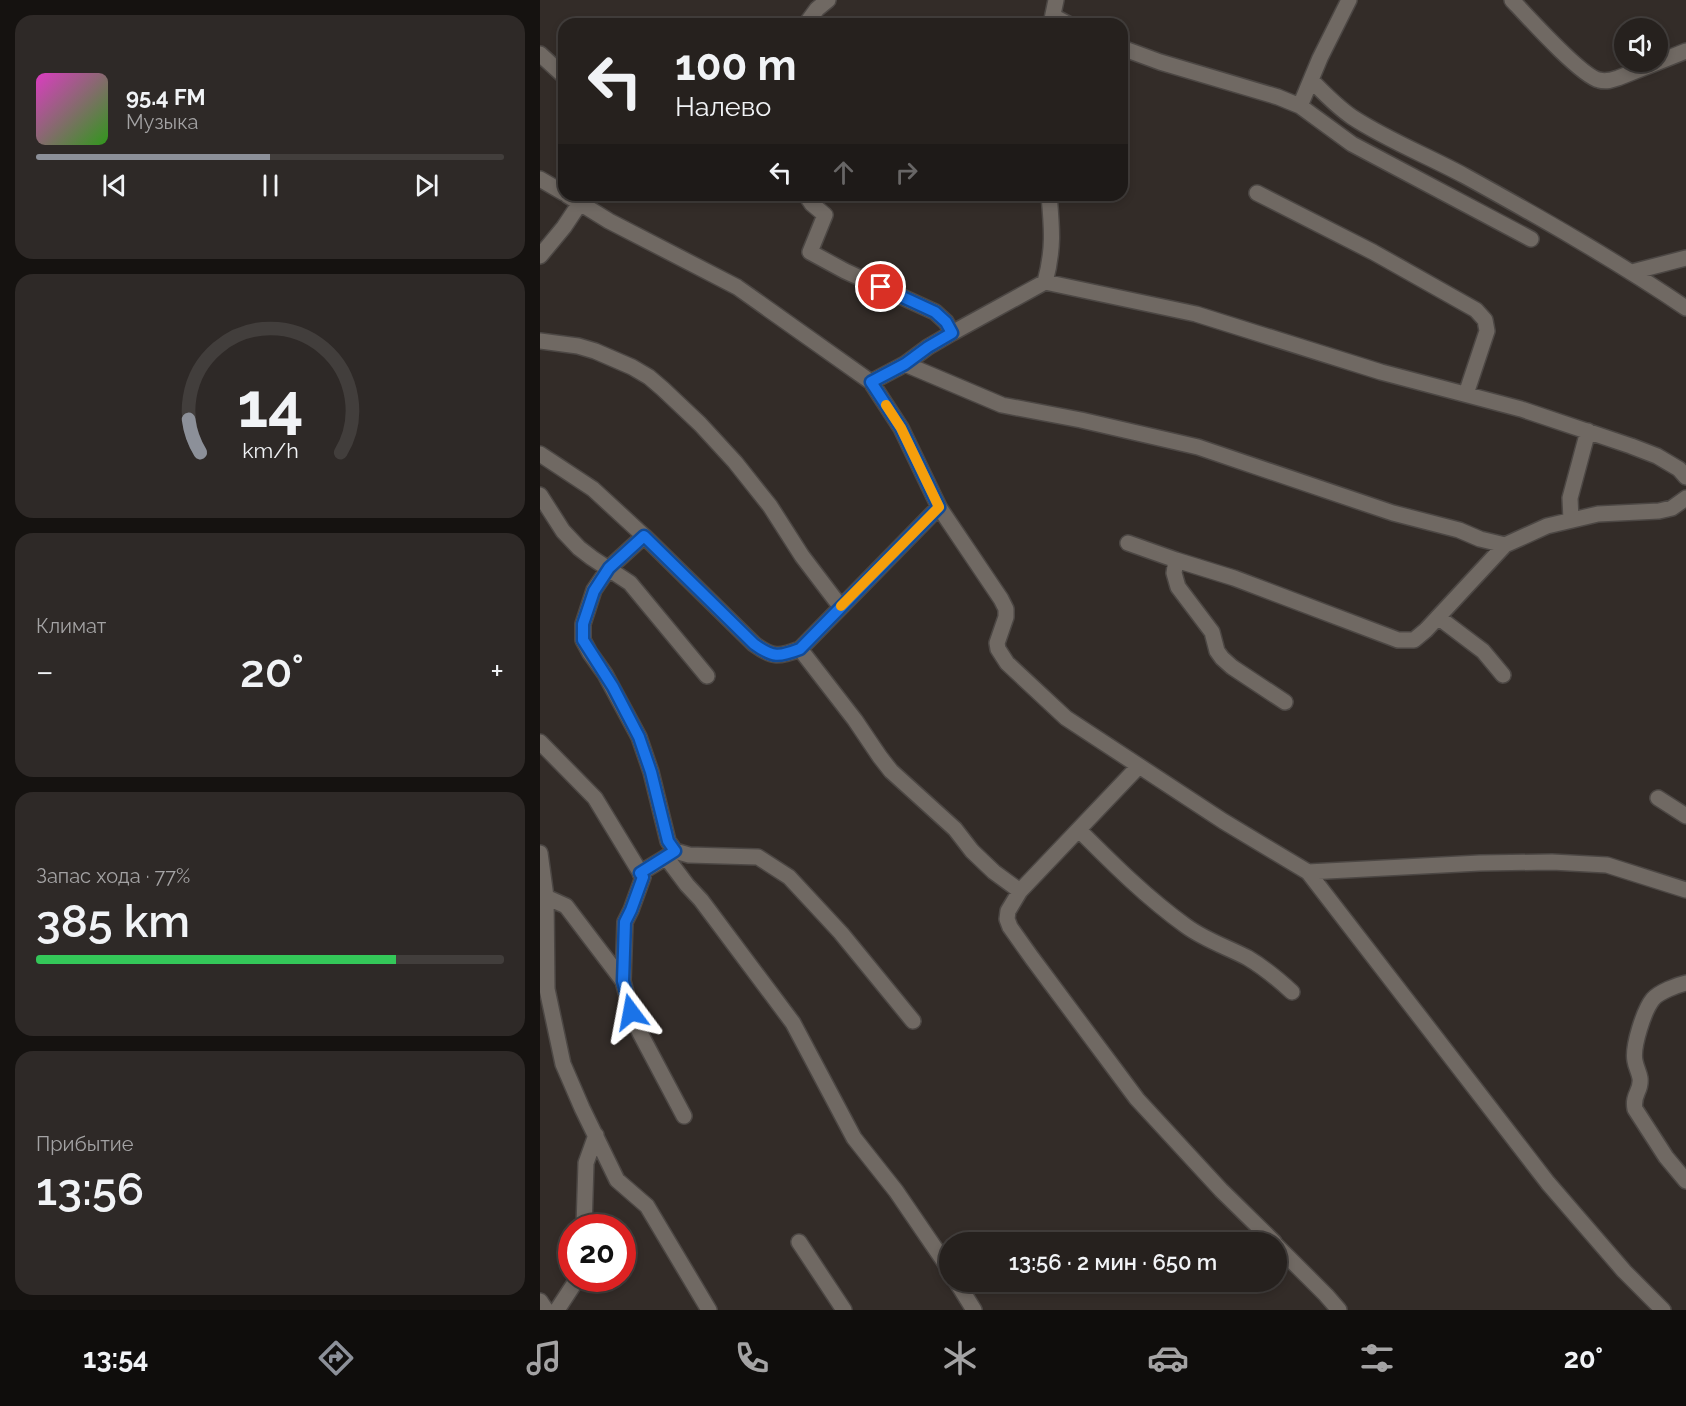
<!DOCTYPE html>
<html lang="ru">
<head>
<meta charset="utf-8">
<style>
	:root { --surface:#26211e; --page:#2e2927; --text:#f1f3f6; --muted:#a4a3a4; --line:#423e3c; --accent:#8c9099 }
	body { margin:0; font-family:Raleway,sans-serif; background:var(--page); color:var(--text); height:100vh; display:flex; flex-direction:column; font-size:22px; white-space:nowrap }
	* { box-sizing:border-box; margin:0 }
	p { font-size:20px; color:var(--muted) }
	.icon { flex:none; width:33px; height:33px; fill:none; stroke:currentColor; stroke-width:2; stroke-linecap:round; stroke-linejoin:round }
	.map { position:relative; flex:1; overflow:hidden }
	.sheet { display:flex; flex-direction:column; gap:15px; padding:15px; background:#151210; width:540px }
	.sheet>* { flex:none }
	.guide { position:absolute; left:18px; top:18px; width:570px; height:183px; border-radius:18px; box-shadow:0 3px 9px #0003,0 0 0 2px var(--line); background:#26211e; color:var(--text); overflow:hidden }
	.tools { position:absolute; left:1074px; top:18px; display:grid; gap:12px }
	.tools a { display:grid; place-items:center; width:54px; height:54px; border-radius:50%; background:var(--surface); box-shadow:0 3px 9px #0003,0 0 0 2px var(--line); font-size:30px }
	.speed { position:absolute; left:18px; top:1214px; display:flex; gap:12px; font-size:30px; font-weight:700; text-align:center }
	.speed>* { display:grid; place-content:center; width:78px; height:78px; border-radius:50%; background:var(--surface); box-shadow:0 3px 9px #0003,0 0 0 2px var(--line); line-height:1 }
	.speed .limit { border:9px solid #d22; background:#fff; color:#111 }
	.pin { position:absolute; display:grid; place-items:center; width:51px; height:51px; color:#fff; margin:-26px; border:3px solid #fff; border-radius:50%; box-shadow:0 2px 6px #0007 }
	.me { position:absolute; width:66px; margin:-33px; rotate:347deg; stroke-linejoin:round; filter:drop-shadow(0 0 4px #0008) }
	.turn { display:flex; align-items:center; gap:21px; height:126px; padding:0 18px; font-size:27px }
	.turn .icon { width:78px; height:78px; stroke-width:2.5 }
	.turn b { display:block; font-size:42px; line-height:51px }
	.lanes { display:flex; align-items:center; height:57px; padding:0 18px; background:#0003; justify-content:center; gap:30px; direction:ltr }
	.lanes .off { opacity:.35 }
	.big { font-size:45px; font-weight:600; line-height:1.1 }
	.sheet .widget { flex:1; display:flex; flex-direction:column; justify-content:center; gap:9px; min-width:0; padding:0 21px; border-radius:18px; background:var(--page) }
	.sheet .dial { align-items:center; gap:0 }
	.dial svg { height:156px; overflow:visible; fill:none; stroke:var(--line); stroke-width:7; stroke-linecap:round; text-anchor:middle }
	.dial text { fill:var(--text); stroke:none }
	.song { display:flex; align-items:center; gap:18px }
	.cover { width:72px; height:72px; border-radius:9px; background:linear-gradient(135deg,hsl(310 70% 55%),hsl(110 70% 35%)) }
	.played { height:6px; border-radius:3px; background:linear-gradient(90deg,var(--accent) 50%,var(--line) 50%) }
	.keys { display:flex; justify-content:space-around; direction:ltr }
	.heat { display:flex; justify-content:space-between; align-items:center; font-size:33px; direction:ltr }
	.charge { height:9px; border-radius:4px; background:linear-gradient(90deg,#34c759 77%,var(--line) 0) }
	.trip { position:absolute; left:399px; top:1232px; width:348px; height:60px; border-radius:30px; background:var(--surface); box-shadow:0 3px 9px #0003,0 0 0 2px var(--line); font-weight:600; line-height:60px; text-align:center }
	.tab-bar { display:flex; height:96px; justify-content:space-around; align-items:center; background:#0f0d0c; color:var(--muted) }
	.tab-bar .icon { width:42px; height:42px }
	.tab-bar .active { color:var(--accent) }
	.tab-bar b { font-size:27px; color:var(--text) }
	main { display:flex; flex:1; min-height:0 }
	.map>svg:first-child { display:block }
</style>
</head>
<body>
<main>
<section class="sheet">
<div class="widget">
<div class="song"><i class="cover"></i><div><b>95.4 FM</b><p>Музыка</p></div></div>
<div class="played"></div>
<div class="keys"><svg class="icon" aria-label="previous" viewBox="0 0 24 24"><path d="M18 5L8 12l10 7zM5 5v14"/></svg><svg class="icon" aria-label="pause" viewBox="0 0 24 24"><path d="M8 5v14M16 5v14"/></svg><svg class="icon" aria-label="next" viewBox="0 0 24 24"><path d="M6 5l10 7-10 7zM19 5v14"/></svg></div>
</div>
<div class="widget dial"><svg viewBox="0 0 100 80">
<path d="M14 69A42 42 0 1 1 86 69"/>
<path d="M14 69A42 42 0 0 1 8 52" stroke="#8c9099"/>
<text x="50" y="56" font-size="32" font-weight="700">14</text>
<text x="50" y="72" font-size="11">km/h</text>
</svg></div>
<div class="widget"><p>Климат</p>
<div class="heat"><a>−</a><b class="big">20°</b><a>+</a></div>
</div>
<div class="widget"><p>Запас хода · 77%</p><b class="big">385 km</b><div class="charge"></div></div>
<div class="widget"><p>Прибытие</p><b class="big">13:56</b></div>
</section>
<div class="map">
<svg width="1146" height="1310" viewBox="0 0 1146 1310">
	<rect width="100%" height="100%" fill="#332c28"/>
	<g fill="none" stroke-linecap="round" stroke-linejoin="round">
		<!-- minor casing -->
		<g stroke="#4c4744" stroke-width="18">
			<path id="minor" d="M972,0C987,16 1041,76 1059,80C1066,82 1072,80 1078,78L1146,51
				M513,16L528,24
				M266,24L277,9L288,0
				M511,24L516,0
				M582,48L620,62L738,97L760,106L812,144L991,239
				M0,54L24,76
				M771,80C784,93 796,106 812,117C847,140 888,156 925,176C1001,218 1075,260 1146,308
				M760,106L780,58L809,0
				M0,179L24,193
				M717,193L833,252L936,310L945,320L947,331L926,394
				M27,195L69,221L197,287L331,382L361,428L399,507
				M266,195L272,204L285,215L270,252L305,271L395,312L406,322L412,333
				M0,256L24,227L40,203
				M1092,272L1146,258
				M505,282C514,249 512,228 509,195
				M0,341L38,346L55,351L92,367L109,377L123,389L160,424L195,462L230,506L262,556L300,606
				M365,364L462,405L541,420L658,447L853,513L919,530L940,539L965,545
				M331,382L365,364L388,347L412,333L505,282L656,314L841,372L981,409L1091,446L1117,456L1139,469L1146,477
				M0,454L53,489L104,536L214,644C233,658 239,657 260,649L399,507L461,599L466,609V617L457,643L458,649L467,663L526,718L683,821L768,872L1008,1183L1084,1271L1123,1310
				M0,495L23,531L39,548L52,558L90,583L167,676
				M1031,520L1030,498L1048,431
				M104,536L69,568L54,590L43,624V640L50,653L65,674L99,737L111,772L128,841L135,851L149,855L218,857L249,877L301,933L373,1021
				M588,543L636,560L694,578L858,640H874L886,630L965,545L1007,526L1058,514L1119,511L1132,508L1146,498
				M636,560L634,573L638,587L672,632L677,651L682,658L692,667L745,702
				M898,617L943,651L963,675
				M260,649L315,720L340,757L351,771L415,829L432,851L454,872L480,891
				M0,742L55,798L103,877L91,910L85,922L83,981L91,1012L100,1033L144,1116
				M599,766L480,891L468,911L467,919L470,927L492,958L597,1099L681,1190L734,1242
				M1118,798L1146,816
				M539,830C573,864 607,898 646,926C665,940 687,947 708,958C723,967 739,980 752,992
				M0,853L6,897L7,989L23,1064L42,1108L77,1180L107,1206L169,1310
				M126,857L147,885L161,900L253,1023L314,1138L356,1191L410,1270
				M768,872L940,863L1012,862L1067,865L1146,890
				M100,873L133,853
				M6,897L26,906L83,981
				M1146,983C1137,985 1119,992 1113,999C1104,1010 1092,1047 1095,1061C1096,1067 1099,1072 1100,1078C1102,1091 1092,1094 1095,1109L1126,1157L1146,1181
				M44,1227L46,1163L56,1135
				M259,1242L304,1310
				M736,1245L786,1295L799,1310
				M416,1281L434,1310
				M0,1301L6,1310
				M17,1310L38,1278"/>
		</g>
		<!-- minor -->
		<use href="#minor" stroke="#706963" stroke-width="15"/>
	</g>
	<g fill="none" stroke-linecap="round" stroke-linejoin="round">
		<!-- route casing -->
		<g stroke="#114b97" stroke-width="15">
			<path id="route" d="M91,1012L83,981L85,922L91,910L103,877L100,873L135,851L128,841L111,772L99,737L73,687L43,640V624L54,591L69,568L104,536L214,644C233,658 239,657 260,649L399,507L361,428L331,382L365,364L388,347L412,333L406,322L395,312L341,287"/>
		</g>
		<!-- route -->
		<use href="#route" stroke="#1a73e8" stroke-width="10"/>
		<!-- slow -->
		<path stroke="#f59e0b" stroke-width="10" d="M301,606L399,507L361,428L346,405"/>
	</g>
</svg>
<div class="tools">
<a><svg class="icon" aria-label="sound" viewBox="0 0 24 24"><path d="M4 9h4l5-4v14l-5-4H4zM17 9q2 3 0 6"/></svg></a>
</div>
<div class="speed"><div class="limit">20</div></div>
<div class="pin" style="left:341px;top:287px;background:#d93025"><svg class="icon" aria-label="arrive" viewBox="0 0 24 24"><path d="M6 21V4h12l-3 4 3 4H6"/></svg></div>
<svg class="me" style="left:91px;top:1012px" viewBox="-20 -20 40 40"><path d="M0-17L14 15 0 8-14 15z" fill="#1a73e8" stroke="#fff" stroke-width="4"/></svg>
<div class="trip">13:56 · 2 мин · 650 m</div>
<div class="guide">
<div class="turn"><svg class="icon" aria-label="left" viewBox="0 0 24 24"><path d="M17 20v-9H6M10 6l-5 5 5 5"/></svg><div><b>100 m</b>Налево</div></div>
<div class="lanes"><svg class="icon" aria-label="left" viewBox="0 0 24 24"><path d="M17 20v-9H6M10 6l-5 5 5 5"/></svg><svg class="icon off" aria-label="ahead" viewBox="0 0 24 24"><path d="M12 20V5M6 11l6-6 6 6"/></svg><svg class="icon off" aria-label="right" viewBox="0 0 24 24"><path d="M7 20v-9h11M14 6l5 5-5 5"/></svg></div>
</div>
</div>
</main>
<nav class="tab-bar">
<b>13:54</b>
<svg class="icon active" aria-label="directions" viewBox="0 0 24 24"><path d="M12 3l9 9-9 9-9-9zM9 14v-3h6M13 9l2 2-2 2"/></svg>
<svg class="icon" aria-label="music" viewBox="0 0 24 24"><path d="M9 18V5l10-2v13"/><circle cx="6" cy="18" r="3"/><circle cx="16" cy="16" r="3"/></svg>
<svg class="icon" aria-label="phone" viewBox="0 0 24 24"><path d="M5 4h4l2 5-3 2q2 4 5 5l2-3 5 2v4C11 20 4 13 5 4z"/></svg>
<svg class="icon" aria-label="climate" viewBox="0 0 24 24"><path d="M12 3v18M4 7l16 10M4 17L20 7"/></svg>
<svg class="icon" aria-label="car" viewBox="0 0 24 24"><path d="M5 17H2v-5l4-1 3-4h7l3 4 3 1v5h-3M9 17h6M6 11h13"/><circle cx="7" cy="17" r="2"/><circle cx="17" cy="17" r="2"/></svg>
<svg class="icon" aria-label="filters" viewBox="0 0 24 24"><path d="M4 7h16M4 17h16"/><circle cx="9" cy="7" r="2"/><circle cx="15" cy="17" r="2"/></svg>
<b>20°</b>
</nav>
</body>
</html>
